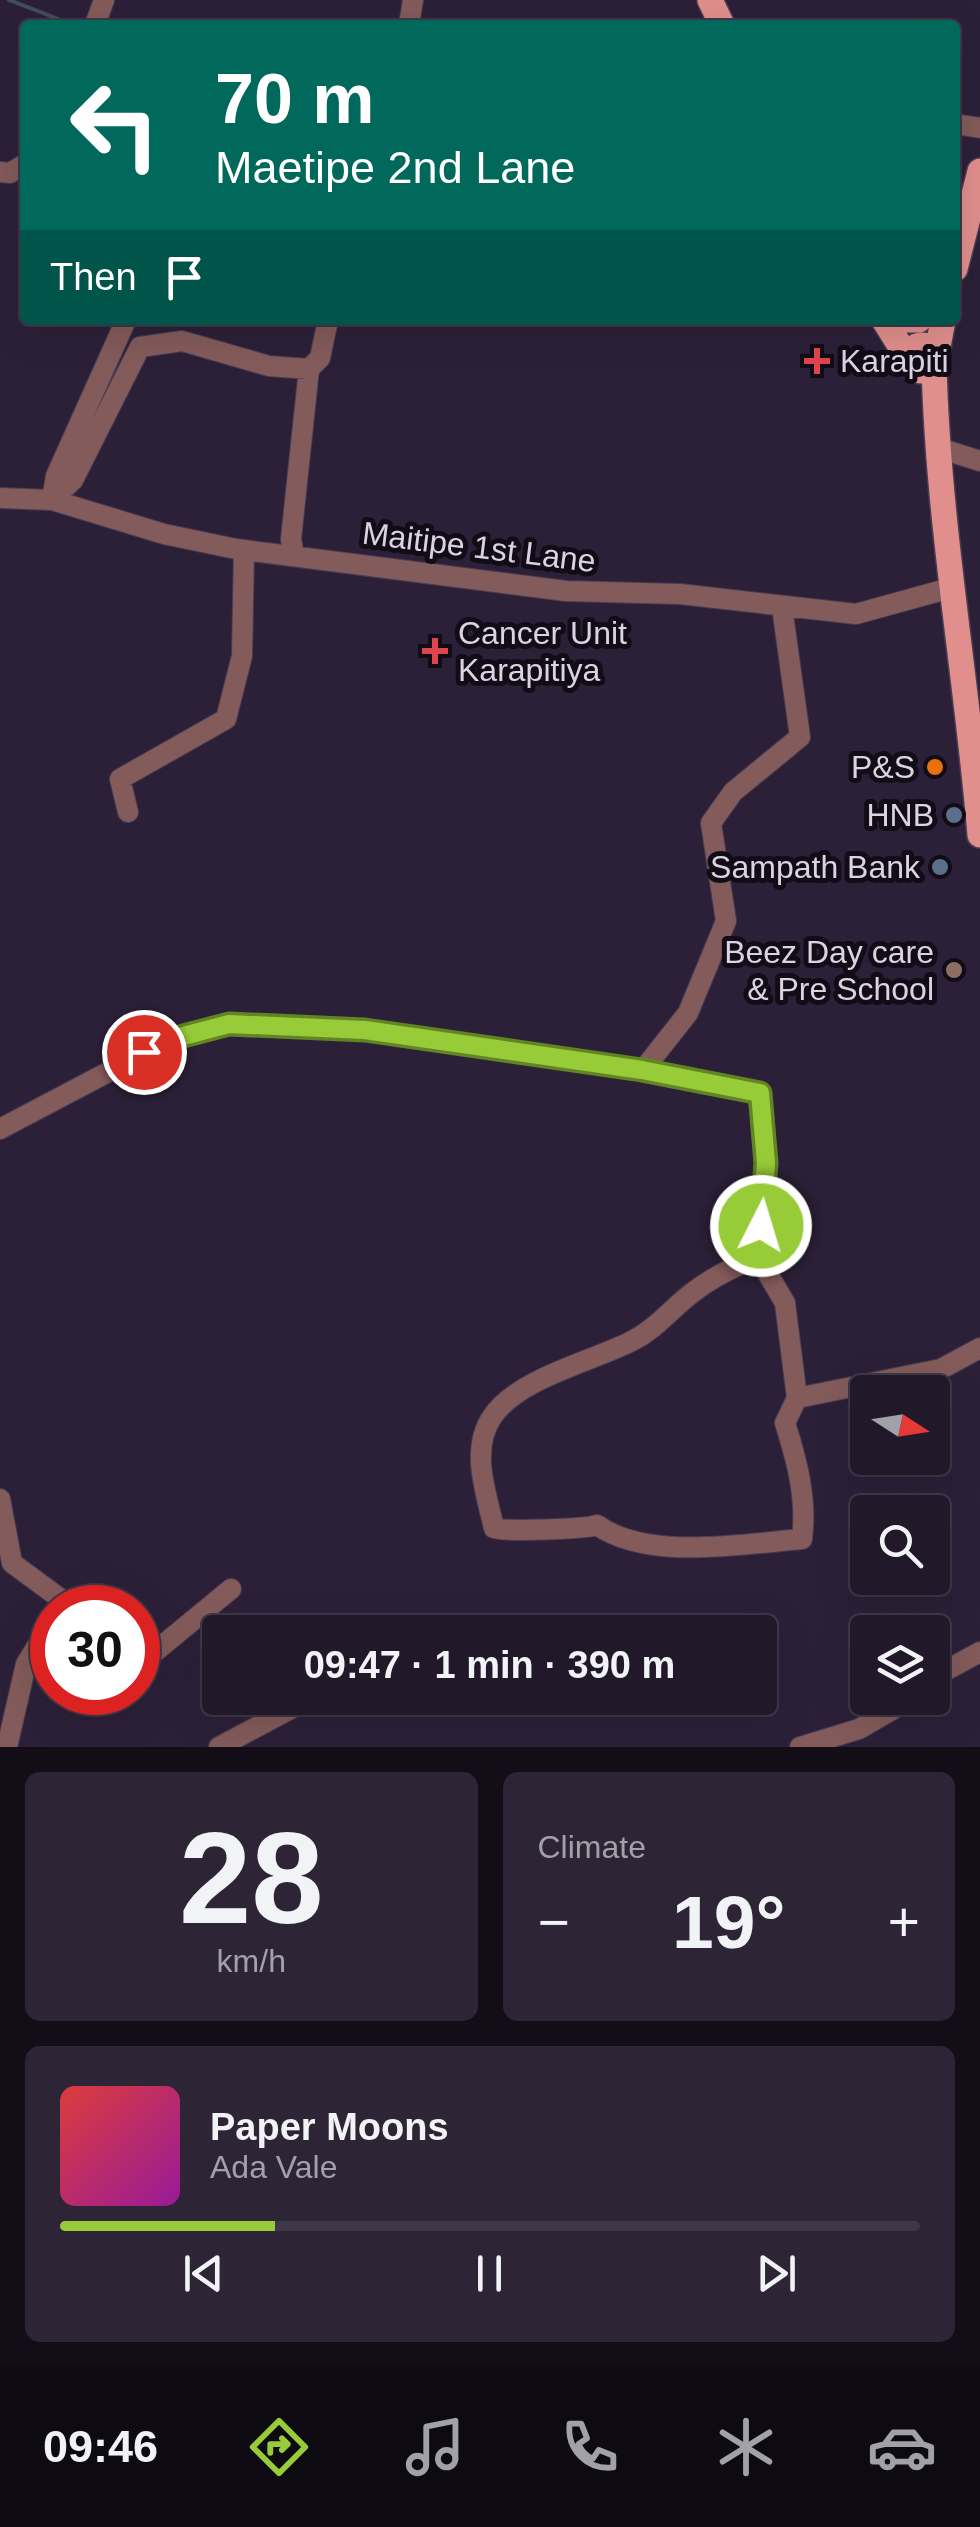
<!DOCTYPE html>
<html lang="en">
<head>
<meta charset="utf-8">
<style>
	:root { --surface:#21182a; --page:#2d2536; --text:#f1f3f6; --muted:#a2a0a8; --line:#3e3747; --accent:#97cc38 }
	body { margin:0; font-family:Arial,sans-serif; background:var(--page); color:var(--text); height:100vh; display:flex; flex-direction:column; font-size:38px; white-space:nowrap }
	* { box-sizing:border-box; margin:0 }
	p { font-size:32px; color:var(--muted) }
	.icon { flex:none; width:55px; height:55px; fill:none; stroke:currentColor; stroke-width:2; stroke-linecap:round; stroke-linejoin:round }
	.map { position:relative; height:1747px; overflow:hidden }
	.drawer { display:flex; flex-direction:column; gap:25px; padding:25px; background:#120d17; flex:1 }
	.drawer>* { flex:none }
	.banner { position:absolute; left:20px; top:20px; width:940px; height:305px; border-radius:10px; box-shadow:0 10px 40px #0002,0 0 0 2px var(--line); background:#00695c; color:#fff; overflow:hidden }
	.needle { width:65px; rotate:102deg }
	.buttons { position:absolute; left:850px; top:1375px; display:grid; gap:20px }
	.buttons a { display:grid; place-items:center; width:100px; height:100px; border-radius:10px; background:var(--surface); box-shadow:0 10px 40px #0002,0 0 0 2px var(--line); font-size:50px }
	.speed { position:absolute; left:30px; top:1585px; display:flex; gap:20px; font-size:50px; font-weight:700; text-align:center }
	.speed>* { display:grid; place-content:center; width:130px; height:130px; border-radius:50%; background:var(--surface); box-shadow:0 10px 40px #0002,0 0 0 2px var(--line); line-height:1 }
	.speed .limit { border:15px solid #d22; background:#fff; color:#111 }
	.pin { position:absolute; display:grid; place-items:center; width:85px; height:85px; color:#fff; margin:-42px; border:5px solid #fff; border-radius:50%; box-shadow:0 2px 10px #0007 }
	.me { position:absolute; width:110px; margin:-55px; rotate:5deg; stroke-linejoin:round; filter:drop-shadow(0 0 8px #0008) }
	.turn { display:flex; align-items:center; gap:35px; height:210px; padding:0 30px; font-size:45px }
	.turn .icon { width:130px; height:130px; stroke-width:2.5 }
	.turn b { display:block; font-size:70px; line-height:85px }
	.then { display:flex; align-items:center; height:95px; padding:0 30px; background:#0003; gap:20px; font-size:38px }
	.big { font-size:75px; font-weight:700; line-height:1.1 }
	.drawer .card { flex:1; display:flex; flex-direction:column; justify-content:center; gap:15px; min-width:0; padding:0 35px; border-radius:15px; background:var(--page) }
	.drawer .dial { align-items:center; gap:0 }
	.dial b { font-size:130px; line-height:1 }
	.song { display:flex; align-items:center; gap:30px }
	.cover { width:120px; height:120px; border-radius:15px; background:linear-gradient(135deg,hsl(0 70% 55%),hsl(300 70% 35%)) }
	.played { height:10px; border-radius:5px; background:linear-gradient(90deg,var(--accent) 25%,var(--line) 25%) }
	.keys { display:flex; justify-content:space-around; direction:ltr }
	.heat { display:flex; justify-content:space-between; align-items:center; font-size:55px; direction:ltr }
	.drawer .tiles { flex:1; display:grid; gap:25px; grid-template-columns:1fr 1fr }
	.card:last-child { grid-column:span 2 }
	.trip { position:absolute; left:202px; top:1615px; width:575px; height:100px; border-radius:10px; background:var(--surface); box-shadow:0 10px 40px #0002,0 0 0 2px var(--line); font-weight:700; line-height:100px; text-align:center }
	.tabs { display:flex; height:160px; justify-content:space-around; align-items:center; background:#0d0a11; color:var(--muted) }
	.tabs .icon { width:70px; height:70px }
	.tabs .current { color:var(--accent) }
	.tabs b { font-size:45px; color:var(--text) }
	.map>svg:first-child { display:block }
</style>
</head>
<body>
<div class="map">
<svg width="980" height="1747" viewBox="0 0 980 1747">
	<rect width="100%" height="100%" fill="#2c2038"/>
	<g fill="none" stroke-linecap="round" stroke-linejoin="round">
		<!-- stream -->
		<path stroke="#424d5d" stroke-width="4" d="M9,0L74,25"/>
		<!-- minor casing -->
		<g stroke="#483d53" stroke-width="22">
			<path id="minor" d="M95,25L104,0
				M409,25L413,0
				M955,124L980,128
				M0,172L10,173L25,164
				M939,448L980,461
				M0,498L52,500L164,534L236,549L566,591L680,594L856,614L954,587
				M52,500L73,480L140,347L182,341L269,366L309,369L320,358L328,320
				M52,500L56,476L126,320
				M294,556L291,539L309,369
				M128,812L120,779L226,719L242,656L244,550
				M643,1070L688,1013L726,921L711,823L733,792L800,737L782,607
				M0,1129L169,1040L229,1024L365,1030L643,1070L760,1093L766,1163L758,1257L785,1303L797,1398L941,1369L980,1348
				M758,1257C735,1266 711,1278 692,1293C671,1309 656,1329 632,1341C593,1361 518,1378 492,1417C470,1450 486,1492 494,1528C502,1532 586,1529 597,1525C648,1561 743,1544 802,1539C807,1498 797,1461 785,1423L797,1398
				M0,1499L12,1563L73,1608
				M138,1653L146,1659L231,1589
				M932,1678L980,1652
				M7,1747L26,1664L52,1622
				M219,1747L311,1698
				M800,1747L859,1729L912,1698"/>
		</g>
		<!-- major casing -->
		<g stroke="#483d53" stroke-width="28">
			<path id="major" d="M710,0L722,25
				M955,269L980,171
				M884,320L909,360
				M895,320H919
				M909 358a13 13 0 1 1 26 0a13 13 0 1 1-26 0Z
				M936,358L943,320
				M934,365C938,523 967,679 980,835"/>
		</g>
		<!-- minor -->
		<use href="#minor" stroke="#835b5a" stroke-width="20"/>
		<!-- major -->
		<use href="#major" stroke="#e08f8d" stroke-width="25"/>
	</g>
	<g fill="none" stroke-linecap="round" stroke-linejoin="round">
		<!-- route casing -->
		<g stroke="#628524" stroke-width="25">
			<path id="route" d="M144,1052L168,1040L229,1024L365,1030L642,1070L760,1093L766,1163L761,1226"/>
		</g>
		<!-- route -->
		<use href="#route" stroke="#97cc38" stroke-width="18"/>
	</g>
	<!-- markers -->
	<g fill="#e0444e" stroke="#120c17" stroke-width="4">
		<path d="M812 346h10v10h10v10h-10v10h-10v-10h-10v-10h10z"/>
		<path d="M430 636h10v10h10v10h-10v10h-10v-10h-10v-10h10z"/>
	</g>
	<circle fill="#e8710a" stroke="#120c17" stroke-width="4" cx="935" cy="767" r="10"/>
	<g fill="#5c6f8a" stroke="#120c17" stroke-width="4">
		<circle cx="954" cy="815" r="10"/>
		<circle cx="940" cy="867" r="10"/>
	</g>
	<circle fill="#8d6e63" stroke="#120c17" stroke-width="4" cx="954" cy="970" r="10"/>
	<g text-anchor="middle" stroke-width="10" stroke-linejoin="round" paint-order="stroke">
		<!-- poi labels -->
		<g font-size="32" fill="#dbd3e3" stroke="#120c17" text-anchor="end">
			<text x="840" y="372" text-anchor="start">Karapiti</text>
			<text x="458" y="644" text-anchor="start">Cancer Unit<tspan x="458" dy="37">Karapitiya</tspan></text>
			<text x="915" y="778">P&amp;S</text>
			<text x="934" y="826">HNB</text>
			<text x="920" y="878">Sampath Bank</text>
			<text x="934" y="963">Beez Day care<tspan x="934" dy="37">&amp; Pre School</tspan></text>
		</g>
		<!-- street labels -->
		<g font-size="32" fill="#dbd3e3" stroke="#120c17">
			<text transform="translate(479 547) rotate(7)" y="11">Maitipe 1st Lane</text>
		</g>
	</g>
</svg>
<div class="buttons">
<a><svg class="needle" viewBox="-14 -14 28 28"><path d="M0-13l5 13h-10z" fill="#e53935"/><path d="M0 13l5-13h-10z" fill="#a2a0a8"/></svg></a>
<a><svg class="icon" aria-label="search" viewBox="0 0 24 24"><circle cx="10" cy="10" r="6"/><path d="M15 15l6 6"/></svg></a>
<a><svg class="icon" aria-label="layers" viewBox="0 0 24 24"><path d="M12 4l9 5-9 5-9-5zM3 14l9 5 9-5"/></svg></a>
</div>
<div class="speed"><div class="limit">30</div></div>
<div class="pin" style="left:144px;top:1052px;background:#d93025"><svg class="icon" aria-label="arrive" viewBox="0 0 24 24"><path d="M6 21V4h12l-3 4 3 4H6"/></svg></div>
<svg class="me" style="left:761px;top:1226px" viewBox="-20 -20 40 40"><circle r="17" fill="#97cc38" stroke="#fff" stroke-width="3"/><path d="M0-11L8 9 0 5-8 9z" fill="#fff"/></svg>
<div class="trip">09:47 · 1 min · 390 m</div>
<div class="banner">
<div class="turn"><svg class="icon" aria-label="left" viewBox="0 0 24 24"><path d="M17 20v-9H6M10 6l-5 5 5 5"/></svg><div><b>70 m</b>Maetipe 2nd Lane</div></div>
<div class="then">Then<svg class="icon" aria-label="arrive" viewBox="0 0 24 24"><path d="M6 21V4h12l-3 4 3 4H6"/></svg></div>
</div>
</div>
<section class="drawer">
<div class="tiles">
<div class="card dial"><b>28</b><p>km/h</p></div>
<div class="card"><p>Climate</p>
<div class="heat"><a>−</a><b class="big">19°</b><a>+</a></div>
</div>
<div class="card">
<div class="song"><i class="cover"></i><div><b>Paper Moons</b><p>Ada Vale</p></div></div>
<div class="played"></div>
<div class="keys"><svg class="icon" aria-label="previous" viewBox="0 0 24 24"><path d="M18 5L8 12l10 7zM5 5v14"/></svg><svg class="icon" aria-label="pause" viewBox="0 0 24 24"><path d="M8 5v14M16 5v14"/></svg><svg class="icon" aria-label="next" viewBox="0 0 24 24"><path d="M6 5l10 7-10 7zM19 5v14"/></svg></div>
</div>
</div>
</section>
<nav class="tabs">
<b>09:46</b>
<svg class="icon current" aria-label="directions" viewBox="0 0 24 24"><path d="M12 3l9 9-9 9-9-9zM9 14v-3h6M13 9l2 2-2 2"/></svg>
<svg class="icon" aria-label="music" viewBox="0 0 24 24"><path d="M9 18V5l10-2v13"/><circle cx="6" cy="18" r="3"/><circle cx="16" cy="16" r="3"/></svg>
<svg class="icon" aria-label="phone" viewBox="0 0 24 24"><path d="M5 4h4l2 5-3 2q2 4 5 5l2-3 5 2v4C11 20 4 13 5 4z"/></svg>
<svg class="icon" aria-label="climate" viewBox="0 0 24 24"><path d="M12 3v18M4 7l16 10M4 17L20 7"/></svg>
<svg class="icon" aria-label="car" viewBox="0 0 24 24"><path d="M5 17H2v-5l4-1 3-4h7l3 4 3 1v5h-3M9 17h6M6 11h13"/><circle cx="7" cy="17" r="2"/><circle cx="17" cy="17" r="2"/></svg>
</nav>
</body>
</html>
